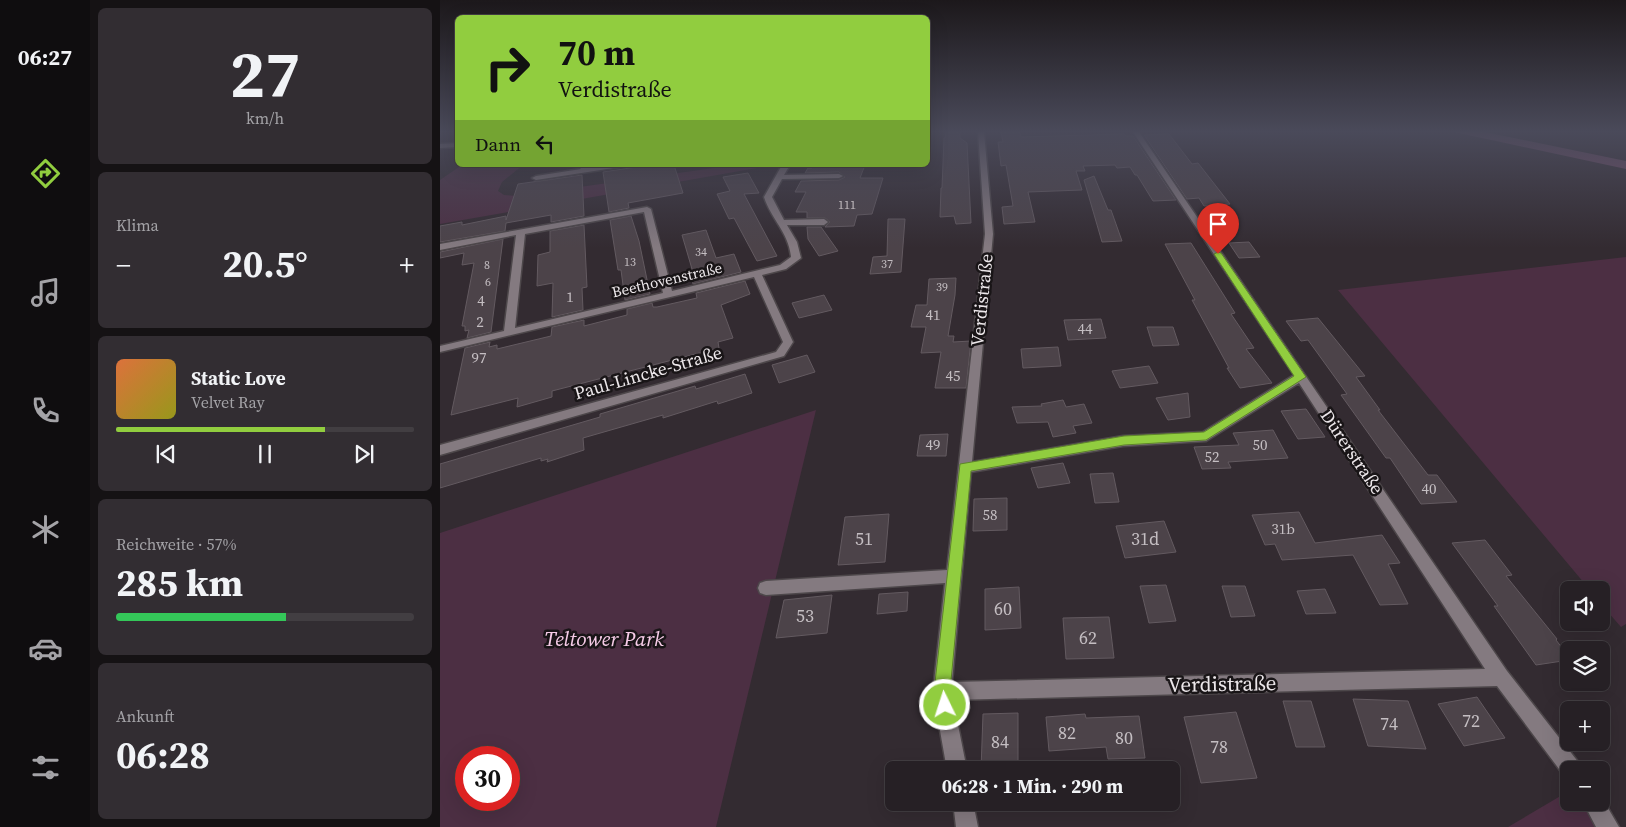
<!DOCTYPE html>
<html lang="de">
<head>
<meta charset="utf-8">
<style>
	:root { --surface:#262025; --page:#322d32; --text:#f1f3f6; --muted:#a4a3a7; --line:#423e42; --accent:#91cd3f }
	body { margin:0; font-family:"Source Serif 4",serif; background:var(--page); color:var(--text); height:100vh; display:flex; flex-direction:column; font-size:19px; white-space:nowrap }
	* { box-sizing:border-box; margin:0 }
	p { font-size:16px; color:var(--muted) }
	.icon { flex:none; width:28px; height:28px; fill:none; stroke:currentColor; stroke-width:2; stroke-linecap:round; stroke-linejoin:round }
	.map { position:relative; flex:1; overflow:hidden }
	.drawer { display:flex; flex-direction:column; gap:8px; padding:8px; background:#151214; width:350px }
	.drawer>* { flex:none }
	.hud { position:absolute; left:15px; top:15px; width:475px; height:152px; border-radius:8px; box-shadow:0 5px 20px #0002,0 0 0 1px var(--line); background:#91cd3f; color:#111; overflow:hidden }
	.controls { position:absolute; left:1120px; top:581px; display:grid; gap:10px }
	.controls a { display:grid; place-items:center; width:50px; height:50px; border-radius:8px; background:var(--surface); box-shadow:0 5px 20px #0002,0 0 0 1px var(--line); font-size:25px }
	.speed { position:absolute; left:15px; top:746px; display:flex; gap:10px; font-size:25px; font-weight:700; text-align:center }
	.speed>* { display:grid; place-content:center; width:65px; height:65px; border-radius:50%; background:var(--surface); box-shadow:0 5px 20px #0002,0 0 0 1px var(--line); line-height:1 }
	.speed .limit { border:8px solid #d22; background:#fff; color:#111 }
	.pin { position:absolute; display:grid; place-items:center; width:42px; height:42px; color:#fff; margin:-51px -21px; border-radius:50% 50% 50% 0; rotate:-45deg; box-shadow:0 0 5px #0007 }
	.pin .icon { rotate:45deg }
	.me { position:absolute; width:55px; margin:-28px; rotate:356deg; stroke-linejoin:round; filter:drop-shadow(0 0 4px #0008) }
	.turn { display:flex; align-items:center; gap:18px; height:105px; padding:0 20px; font-size:22px }
	.turn .icon { width:65px; height:65px; stroke-width:2.5 }
	.turn b { display:block; font-size:35px; line-height:42px }
	.then { display:flex; align-items:center; height:48px; padding:0 20px; background:#0003; gap:10px; font-size:19px }
	.big { font-size:38px; font-weight:700; line-height:1.1 }
	.drawer .card { flex:1; display:flex; flex-direction:column; justify-content:center; gap:8px; min-width:0; padding:0 18px; border-radius:8px; background:var(--page) }
	.drawer .dial { align-items:center; gap:0 }
	.dial b { font-size:65px; line-height:1 }
	.song { display:flex; align-items:center; gap:15px }
	.cover { width:60px; height:60px; border-radius:8px; background:linear-gradient(135deg,hsl(20 70% 55%),hsl(60 70% 35%)) }
	.played { height:5px; border-radius:2px; background:linear-gradient(90deg,var(--accent) 70%,var(--line) 70%) }
	.keys { display:flex; justify-content:space-around; direction:ltr }
	.heat { display:flex; justify-content:space-between; align-items:center; font-size:28px; direction:ltr }
	.charge { height:8px; border-radius:4px; background:linear-gradient(90deg,#34c759 57%,var(--line) 0) }
	.trip { position:absolute; left:445px; top:761px; width:295px; height:50px; border-radius:8px; background:var(--surface); box-shadow:0 5px 20px #0002,0 0 0 1px var(--line); font-weight:700; line-height:50px; text-align:center }
	main { display:flex; flex:1; min-height:0 }
	.tabs { display:flex; flex-direction:column; width:90px; justify-content:space-around; align-items:center; background:#0f0d0f; color:var(--muted) }
	.tabs .icon { width:35px; height:35px }
	.tabs .on { color:var(--accent) }
	.tabs b { font-size:22px; color:var(--text) }
	.map>svg:first-child { display:block }
</style>
</head>
<body>
<main>
<nav class="tabs">
<b>06:27</b>
<svg class="icon on" aria-label="directions" viewBox="0 0 24 24"><path d="M12 3l9 9-9 9-9-9zM9 14v-3h6M13 9l2 2-2 2"/></svg>
<svg class="icon" aria-label="music" viewBox="0 0 24 24"><path d="M9 18V5l10-2v13"/><circle cx="6" cy="18" r="3"/><circle cx="16" cy="16" r="3"/></svg>
<svg class="icon" aria-label="phone" viewBox="0 0 24 24"><path d="M5 4h4l2 5-3 2q2 4 5 5l2-3 5 2v4C11 20 4 13 5 4z"/></svg>
<svg class="icon" aria-label="climate" viewBox="0 0 24 24"><path d="M12 3v18M4 7l16 10M4 17L20 7"/></svg>
<svg class="icon" aria-label="car" viewBox="0 0 24 24"><path d="M5 17H2v-5l4-1 3-4h7l3 4 3 1v5h-3M9 17h6M6 11h13"/><circle cx="7" cy="17" r="2"/><circle cx="17" cy="17" r="2"/></svg>
<svg class="icon" aria-label="filters" viewBox="0 0 24 24"><path d="M4 7h16M4 17h16"/><circle cx="9" cy="7" r="2"/><circle cx="15" cy="17" r="2"/></svg>
</nav>
<section class="drawer">
<div class="card dial"><b>27</b><p>km/h</p></div>
<div class="card"><p>Klima</p>
<div class="heat"><a>−</a><b class="big">20.5°</b><a>+</a></div>
</div>
<div class="card">
<div class="song"><i class="cover"></i><div><b>Static Love</b><p>Velvet Ray</p></div></div>
<div class="played"></div>
<div class="keys"><svg class="icon" aria-label="previous" viewBox="0 0 24 24"><path d="M18 5L8 12l10 7zM5 5v14"/></svg><svg class="icon" aria-label="pause" viewBox="0 0 24 24"><path d="M8 5v14M16 5v14"/></svg><svg class="icon" aria-label="next" viewBox="0 0 24 24"><path d="M6 5l10 7-10 7zM19 5v14"/></svg></div>
</div>
<div class="card"><p>Reichweite · 57%</p><b class="big">285 km</b><div class="charge"></div></div>
<div class="card"><p>Ankunft</p><b class="big">06:28</b></div>
</section>
<div class="map">
<svg width="1186" height="827" viewBox="0 0 1186 827">
	<rect width="100%" height="100%" fill="#332b31"/>
	<!-- green -->
	<path fill="#4c2f43" fill-rule="evenodd" d="M22,165H83L62,182L58,191L64,195L76,196L295,165H334L0,224V180Z
		M1186,257V624L1181,627L1161,604V590H1150L898,290Z
		M376,410L276,827H0V533ZM26,758H69V800H26Z
		M1129,791V802L1153,803L1168,827H1068Z"/>
	<!-- forest -->
	<path fill="#764d69" d="M1014,132H1045L1186,161V169Z"/>
	<!-- building -->
	<path fill="#4c4349" stroke="#635a60" d="M506,132H520V138L527,143L531,223L516,224L514,216L500,217L501,188H502L504,138H505Z
		M561,132H580L581,137L684,134L686,136H693L736,200L713,201L697,175H695L690,167L677,168L675,165L643,166L645,171H636L642,190L588,192L595,222L564,224L562,207L573,206L566,165L561,166L558,142H563Z
		M729,134L752,164L758,163L790,204L764,206L759,198L747,199L704,135Z
		M210,165H234L243,193L188,203L189,208L169,212L163,172Z
		M425,165L420,178H443L432,214L417,215L414,226L385,227L390,222L385,218H367V212H356L366,192H355L361,181L399,180L405,177L399,172L365,173L368,168H372L374,166Z
		M308,173L319,193L304,194L337,256L317,261L294,218L289,219L277,194L290,191L283,177Z
		M142,175L144,216L111,222V215L66,223L65,231L0,242V226L22,222V225L66,216V220L78,184Z
		M654,176L668,210H671L682,241L662,242L644,180Z
		M191,216L199,241L210,294L185,300L181,270H178L170,220Z
		M448,219H465L461,272L430,274L433,257L447,256Z
		M144,225L147,287L142,288L143,310L112,317L113,283L97,286L98,255L110,252V231Z
		M367,227H381L398,251L379,256L368,239Z
		M266,230L276,258L294,254L301,272L253,284L249,270L252,269L242,235Z
		M63,239L51,332L27,338L29,330L25,331V326H22L34,263L22,265L24,253L0,258V252Z
		M809,242L820,257L799,258L789,243Z
		M751,243L795,313L791,314L814,348L806,349L832,383L800,388L787,368H789L752,300H755L725,244Z
		M516,278L515,295L508,336H514L513,342L531,341L526,388H495L501,352L481,353L486,327H471L476,305H487L489,279Z
		M305,281L310,294L281,305L293,338L278,342L279,348L112,391V397L77,407L78,398L11,415L25,348L50,342L49,347L57,345V349L111,336L112,327L144,320V326L187,315V309L212,303L213,307H217L257,298L256,293Z
		M384,295L392,310L359,318L352,303Z
		M878,318L925,376L916,377L940,410H938L988,475H997L1017,502L981,504L950,458H946L901,395L907,394L868,340L861,341L846,321Z
		M661,319L666,338L628,340L624,320Z
		M707,327H733L739,345L713,346Z
		M618,347L621,366L583,368L581,349Z
		M367,355L375,372L339,383L332,365Z
		M709,366L718,383L680,388L672,371Z
		M305,374L312,393L278,404L277,401L223,418V415L143,438L144,450L107,462L108,459L101,461V458L0,488V464L160,417V414L255,386L256,389Z
		M748,393L750,417L728,420L716,398Z
		M623,400L626,407L644,404L652,423L633,426L636,433L613,437L608,422L577,423L572,407L602,406L601,404Z
		M866,409L885,437L858,439L841,411Z
		M833,430L848,458L788,462L791,468L762,469L754,447L799,445L793,433Z
		M508,434L506,456H477L480,435Z
		M623,463L630,483L598,488L591,468Z
		M673,473L679,502L655,503L650,474Z
		M567,498V530L533,531L534,499Z
		M859,512L875,543L942,535L960,563L948,564L968,604L940,605L913,555L842,560L835,544L825,545L812,515Z
		M449,514L445,562L398,565L405,517Z
		M724,521L736,552L685,558L676,526Z
		M1045,540L1072,575L1066,576L1117,639L1116,640L1129,657V660L1096,665L1054,606H1058L1012,543Z
		M726,585L736,621L709,623L700,586Z
		M782,586H805L815,616L791,617Z
		M579,587L581,628L545,630V589Z
		M885,589L896,613L866,614L857,591Z
		M468,592L467,611L437,614L439,594Z
		M392,595L387,633L336,638L344,600Z
		M669,617L674,658L626,659L623,618Z
		M1037,697L1065,738L1024,746L998,704Z
		M913,699L968,701L986,749L928,746Z
		M843,701H871L885,747H856Z
		M796,712L817,778L761,783L744,717Z
		M578,713V770H541L543,714Z
		M645,714L646,718L699,716L705,758L668,759L666,747L609,751L606,717Z"/>
	<g fill="none" stroke-linecap="round" stroke-linejoin="round">
		<!-- minor casing -->
		<g stroke="#4d474a" stroke-width="3">
			<path id="minor" d="M538,132H544L553,234L532,462L683,436L763,432L854,375L693,132H699L1067,671L1139,763L1142,770H1129V779L1125,777L1057,686L513,700L527,770H507L493,691L505,583L326,595L320,593L318,588L320,583L326,581L507,570L545,234ZM859,383L1045,669L512,682L531,472L683,446L766,441Z
				M18,143V147L0,148V144Z
				M137,165H145L149,168L184,165L180,167L96,180L92,178L96,176L141,169Z
				M342,165H350L344,175L399,174L403,176L399,178L342,179L332,197L344,220L384,219L388,222L384,225H347L357,242L361,258L346,269L322,275L353,342L344,356L0,455V445L336,352L343,342L314,277L0,352V346L64,331L76,235L0,250V244L207,207L211,209L232,291L340,265L351,257C349,233 331,219 324,197ZM204,212L223,293L75,328L85,234Z
				M1161,796L1179,827H1156L1143,802H1161Z
				M513,802H533L538,827H516Z"/>
		</g>
		<!-- minor -->
		<use href="#minor" fill="#847a80" fill-rule="evenodd"/>
	</g>
	<!-- sky -->
	<linearGradient id="sky" x2="0" y2="1"><stop stop-color="#1c181b"/><stop offset="0.53" stop-color="#4a4a5a"/><stop offset="1" stop-color="#4a4a5a" stop-opacity="0"/></linearGradient>
	<rect width="1186" height="248" fill="url(#sky)"/>
	<!-- route -->
	<path fill="#91cd3f" stroke="#5e8529" d="M778,252L781,253L866,377L766,440L684,445L531,471L510,691L513,705L511,711L505,714L499,711L494,691L520,464L684,436L764,432L854,376L774,254Z"/>
	<g text-anchor="middle" stroke-width="5" stroke-linejoin="round" paint-order="stroke">
		<!-- far-number labels -->
		<g font-size="12" fill="#c4bec2">
			<text x="407" y="209">111</text>
			<text x="261" y="256">34</text>
			<text x="190" y="266">13</text>
			<text x="447" y="268">37</text>
			<text x="47" y="269">8</text>
			<text x="48" y="286">6</text>
			<text x="502" y="291">39</text>
		</g>
		<!-- far-street labels -->
		<g font-size="15" fill="#ece7ea" stroke="#191517">
			<text transform="translate(227 280) rotate(-13)" y="5">Beethovenstraße</text>
		</g>
		<!-- number labels -->
		<g font-size="15" fill="#c4bec2">
			<text x="130" y="302">1</text>
			<text x="41" y="306">4</text>
			<text x="493" y="320">41</text>
			<text x="40" y="327">2</text>
			<text x="645" y="334">44</text>
			<text x="39" y="363">97</text>
			<text x="513" y="381">45</text>
			<text x="493" y="450">49</text>
			<text x="820" y="450">50</text>
			<text x="772" y="462">52</text>
			<text x="989" y="494">40</text>
			<text x="550" y="520">58</text>
			<text x="843" y="534">31b</text>
		</g>
		<!-- street labels -->
		<g font-size="18" fill="#ece7ea" stroke="#191517">
			<text transform="translate(542 300) rotate(-84)" y="6">Verdistraße</text>
			<text transform="translate(208 373) rotate(-16)" y="6">Paul-Lincke-Straße</text>
			<text transform="translate(912 452) rotate(56)" y="6">Dürerstraße</text>
		</g>
		<!-- near-number labels -->
		<g font-size="18" fill="#c4bec2">
			<text x="424" y="545">51</text>
			<text x="705" y="545">31d</text>
			<text x="563" y="615">60</text>
			<text x="365" y="622">53</text>
			<text x="648" y="644">62</text>
			<text x="1031" y="727">72</text>
			<text x="949" y="730">74</text>
			<text x="627" y="739">82</text>
			<text x="684" y="744">80</text>
			<text x="560" y="748">84</text>
			<text x="779" y="753">78</text>
		</g>
		<!-- near-park labels -->
		<g font-size="21" font-style="italic" fill="#f8cde9" stroke="#191517">
			<text x="164" y="646">Teltower Park</text>
		</g>
		<!-- near-street labels -->
		<g font-size="21" fill="#ece7ea" stroke="#191517">
			<text transform="translate(782 684) rotate(-1)" y="7">Verdistraße</text>
		</g>
	</g>
</svg>
<div class="controls">
<a><svg class="icon" aria-label="sound" viewBox="0 0 24 24"><path d="M4 9h4l5-4v14l-5-4H4zM17 9q2 3 0 6"/></svg></a>
<a><svg class="icon" aria-label="layers" viewBox="0 0 24 24"><path d="M12 4l9 5-9 5-9-5zM3 14l9 5 9-5"/></svg></a>
<a>+</a>
<a>−</a>
</div>
<div class="speed"><div class="limit">30</div></div>
<div class="pin" style="left:778px;top:254px;background:#d93025"><svg class="icon" aria-label="arrive" viewBox="0 0 24 24"><path d="M6 21V4h12l-3 4 3 4H6"/></svg></div>
<svg class="me" style="left:505px;top:705px" viewBox="-20 -20 40 40"><circle r="17" fill="#91cd3f" stroke="#fff" stroke-width="3"/><path d="M0-11L8 9 0 5-8 9z" fill="#fff"/></svg>
<div class="trip">06:28 · 1 Min. · 290 m</div>
<div class="hud">
<div class="turn"><svg class="icon" aria-label="right" viewBox="0 0 24 24"><path d="M7 20v-9h11M14 6l5 5-5 5"/></svg><div><b>70 m</b>Verdistraße</div></div>
<div class="then">Dann<svg class="icon" aria-label="left" viewBox="0 0 24 24"><path d="M17 20v-9H6M10 6l-5 5 5 5"/></svg></div>
</div>
</div>
</main>
</body>
</html>
